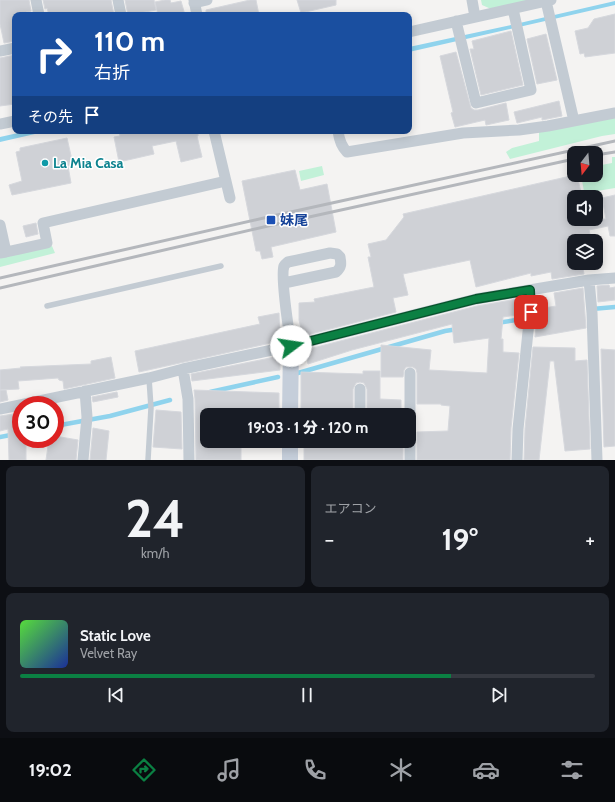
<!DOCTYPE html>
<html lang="ja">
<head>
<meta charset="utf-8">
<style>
	:root { --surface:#171b24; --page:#20242c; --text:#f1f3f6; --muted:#9ea1a6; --line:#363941; --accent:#0b8043 }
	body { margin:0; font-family:Cabin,"Noto Sans JP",sans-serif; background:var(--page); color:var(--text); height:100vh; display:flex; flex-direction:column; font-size:15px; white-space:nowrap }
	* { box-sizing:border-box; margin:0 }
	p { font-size:13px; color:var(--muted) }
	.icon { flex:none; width:22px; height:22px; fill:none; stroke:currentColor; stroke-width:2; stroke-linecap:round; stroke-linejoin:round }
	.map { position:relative; height:460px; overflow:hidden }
	.details { display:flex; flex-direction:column; gap:6px; padding:6px; background:#0d0f14; flex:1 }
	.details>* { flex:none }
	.hud { position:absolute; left:12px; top:12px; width:400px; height:122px; border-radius:8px; box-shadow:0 2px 10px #0003; background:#1a4fa0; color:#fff; overflow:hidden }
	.needle { width:26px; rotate:196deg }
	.buttons { position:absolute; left:567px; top:146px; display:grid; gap:8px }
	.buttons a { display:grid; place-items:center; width:36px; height:36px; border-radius:8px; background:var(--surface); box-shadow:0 2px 10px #0003; font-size:20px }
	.speed { position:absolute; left:12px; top:396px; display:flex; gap:8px; font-size:20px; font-weight:700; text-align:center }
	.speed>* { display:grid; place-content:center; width:52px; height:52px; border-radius:50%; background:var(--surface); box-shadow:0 2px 10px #0003; line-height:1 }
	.speed .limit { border:6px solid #d22; background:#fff; color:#111 }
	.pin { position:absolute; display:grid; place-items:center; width:34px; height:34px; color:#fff; margin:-17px; border-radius:8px; box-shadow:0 2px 6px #0006 }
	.me { position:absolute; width:44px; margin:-22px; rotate:76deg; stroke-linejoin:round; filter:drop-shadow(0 0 3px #0008) }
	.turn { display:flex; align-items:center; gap:14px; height:84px; padding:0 16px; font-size:18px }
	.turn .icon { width:52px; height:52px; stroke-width:2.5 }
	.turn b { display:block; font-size:28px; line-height:34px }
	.then { display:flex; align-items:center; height:38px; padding:0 16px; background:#0003; gap:8px; font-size:15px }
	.big { font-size:30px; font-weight:800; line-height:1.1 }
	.details .tile { flex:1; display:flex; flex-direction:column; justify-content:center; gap:6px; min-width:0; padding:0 14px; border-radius:8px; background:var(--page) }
	.details .dial { align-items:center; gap:0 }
	.dial b { font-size:52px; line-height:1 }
	.song { display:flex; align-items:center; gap:12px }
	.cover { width:48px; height:48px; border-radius:6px; background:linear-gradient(135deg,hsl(110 70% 55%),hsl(230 70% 35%)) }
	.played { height:4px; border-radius:2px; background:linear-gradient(90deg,var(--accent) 75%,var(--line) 75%) }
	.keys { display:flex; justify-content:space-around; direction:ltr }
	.heat { display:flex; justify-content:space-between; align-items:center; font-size:22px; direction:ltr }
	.details .tiles { flex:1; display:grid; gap:6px; grid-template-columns:1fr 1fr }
	.tile:last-child { grid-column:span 2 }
	.trip { position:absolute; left:200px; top:408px; width:216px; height:40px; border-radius:8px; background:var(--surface); box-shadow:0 2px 10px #0003; font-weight:800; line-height:40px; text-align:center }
	.dock { display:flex; height:64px; justify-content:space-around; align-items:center; background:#090b0e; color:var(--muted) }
	.dock .icon { width:28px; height:28px }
	.dock .selected { color:var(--accent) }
	.dock b { font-size:18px; color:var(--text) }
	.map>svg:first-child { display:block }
</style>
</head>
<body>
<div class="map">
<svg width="615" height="460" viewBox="0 0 615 460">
	<rect width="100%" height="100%" fill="#f4f3f2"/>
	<!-- green -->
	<path fill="#c2f1d8" d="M481,0H530L491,9L482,5Z
		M615,117V134L602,136L510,159L506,152L512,148L539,141V131Z
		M612,157H615V188L597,191L603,220L596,219V197H585L581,175H596V166L612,163Z
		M322,166L324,175L301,181L299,171Z
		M52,246L55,253L0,267V257Z"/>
	<!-- water -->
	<path fill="#8fd3ed" d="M615,1V5L409,52V47L511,25Z
		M27,131H48L0,142V137Z"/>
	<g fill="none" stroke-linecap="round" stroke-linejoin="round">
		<!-- stream -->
		<path stroke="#8fd3ed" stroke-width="4.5" d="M592,309L615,307
			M497,323L543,316
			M298,373L445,331L458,329
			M210,392L278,377
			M55,426L110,416L170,400
			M0,437L21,433"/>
	</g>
	<!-- building -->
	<path fill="#cfd1d6" stroke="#d6d8dd" d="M0,0H29L31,11L26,12L27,15H15V41L4,43L0,24Z
		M43,0H111L114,15H49L47,8L45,9Z
		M125,0H154L156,10L128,15Z
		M165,0H170L171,3L181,1L185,15H158L155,2Z
		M250,0H256L259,15H206V10Z
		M297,0H336V5L301,13Z
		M615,14V53L585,57L584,53L580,54L575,31L588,28L594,19Z
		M511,31L523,85L481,95L470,49H474L472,41Z
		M546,34L557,80L537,84L527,39Z
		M456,52L471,108L474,110H478L506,103L509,120L486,125L485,120L455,127L451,113L453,112L440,56Z
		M15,55V104L0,106V58Z
		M559,101L562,116L542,120V117L517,123L514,112Z
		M119,131H198V136H197L202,157L181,162L176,141L152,146L154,154L119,162L114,137L120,136Z
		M67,138L72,160H70L72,166H68L71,183L12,195L9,185L22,181L16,152L20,151V148Z
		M295,170L300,190L327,184L336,232L271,247L273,257L262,259L260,251H256L242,181Z
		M575,175H577L582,197H574V219H606L602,198L615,195V236H610L608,226L589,230L590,234L574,237V263H582L584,274L552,279L551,272L531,276V273L476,287L470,260L403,274L408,295L393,298L396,312L303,336L299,320V303L315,302L314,299L374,287L368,257H371L368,244L386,240L404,217L403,214Z
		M36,223L38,234L26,237L23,226Z
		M609,285L610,288L615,287V300L598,302L597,286Z
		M583,288L586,328L535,337L538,309L556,306L554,293Z
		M523,298L524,314L503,317L501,339H503V352L519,353L511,428L510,460H417V432L448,431L450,406L441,405V404H417V373L416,369L413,367H406L404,370L403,377H381V345L431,350L429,370L487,373L489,338L454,343L452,324L352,350L308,364L305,350L477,306Z
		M279,313L280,341L139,372L135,351L260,324L258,317Z
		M533,347L575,348V361L587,360L590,449L565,451L554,361H550L539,460H524L525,429Z
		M601,349L615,350V446L604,447Z
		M280,356V370L192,381L191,374Z
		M111,357L115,378L64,389L63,381L59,380L58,378L18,381L19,389L0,390V370L21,368L20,367L91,364V361Z
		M363,371H380V399L401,400V415H367V389L364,383L360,382L356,383L353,389V415H301V372L363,374Z
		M0,390H6L8,400L0,402Z
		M194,390L279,393V415H207V441H241V460H196L195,399Z
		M117,392L118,397L93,402L92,397Z
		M156,410L181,412L182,449L153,447Z
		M21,413V440H26V460H9L8,429L0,431V416Z
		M93,428L109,431L106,460H90Z
		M55,436L78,440L76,460H46L49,439H55Z
		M304,441H324V447H357V446H385V441H403V460H304Z"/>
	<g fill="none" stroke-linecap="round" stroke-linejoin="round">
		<!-- service -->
		<path stroke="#c3cbd3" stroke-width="5.5" d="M47,306L221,266
			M148,460L151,408L149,378"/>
		<!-- minor -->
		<path stroke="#c3cbd3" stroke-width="11" d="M36,0L39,15
			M118,0L121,15
			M194,0L197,15
			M472,0L475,17
			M546,1L574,121
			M194,3L207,0
			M456,21L476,103L531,90L513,9
			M409,32L551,0
			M0,51L15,48
			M0,124L15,121
			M214,131L230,198
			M338,131C339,139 341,146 347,152L463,133L519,130L548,126L615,113
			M0,225L6,252L0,253
			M6,252L47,243L43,223L226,181
			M589,280L592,313L597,460
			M284,283L336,272C342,267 341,263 340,257L337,254L330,253L288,262C286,264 285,264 284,266C280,277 289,331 291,346
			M183,369L188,399L189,460
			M360,389V415
			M0,409L149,378L183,369L291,346L476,299L589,280L615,278
			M83,460L87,417L85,391
			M410,460V373
			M517,460L518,429L529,322L531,312L530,290"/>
		<!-- secondary -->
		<path stroke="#c5ceda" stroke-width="16" d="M290,415L291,346
			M290,460V441"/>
		<!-- rail -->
		<path stroke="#b4b7bc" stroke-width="3" d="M596,155L615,152
			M0,278L268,217L615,141
			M0,288L268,226L574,159"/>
	</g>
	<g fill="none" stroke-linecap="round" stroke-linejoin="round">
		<!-- route casing -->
		<g stroke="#07532c" stroke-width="10">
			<path id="route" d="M291,346L476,299L530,290L531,312"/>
		</g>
		<!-- route -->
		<use href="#route" stroke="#0b8043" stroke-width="7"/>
	</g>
	<!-- markers -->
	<circle fill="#0f9aa8" stroke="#fff" stroke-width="1.5" cx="45" cy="163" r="4"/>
	<rect fill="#1a4fb4" stroke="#fff" stroke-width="1.5" x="266" y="215" width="10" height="10" rx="2"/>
	<g text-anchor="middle" stroke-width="3" stroke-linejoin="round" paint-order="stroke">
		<!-- culture labels -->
		<g font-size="14" font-weight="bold" fill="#0d838f" stroke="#fff" text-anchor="start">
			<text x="53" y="168">La Mia Casa</text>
		</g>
		<!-- transit labels -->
		<g font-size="14" font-weight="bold" fill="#164399" stroke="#fff" text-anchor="start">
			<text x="280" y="225">妹尾</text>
		</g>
	</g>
</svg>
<div class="buttons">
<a><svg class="needle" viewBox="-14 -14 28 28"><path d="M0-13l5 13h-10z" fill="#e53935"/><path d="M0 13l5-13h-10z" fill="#9ea1a6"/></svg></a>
<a><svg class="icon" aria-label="sound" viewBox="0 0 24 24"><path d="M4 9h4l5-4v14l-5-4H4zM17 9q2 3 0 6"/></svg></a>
<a><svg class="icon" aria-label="layers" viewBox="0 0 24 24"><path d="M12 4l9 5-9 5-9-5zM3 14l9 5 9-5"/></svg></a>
</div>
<div class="speed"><div class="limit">30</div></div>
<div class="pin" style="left:531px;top:312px;background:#d93025"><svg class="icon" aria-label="arrive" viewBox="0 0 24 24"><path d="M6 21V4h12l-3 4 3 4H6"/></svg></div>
<svg class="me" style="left:291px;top:346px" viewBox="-20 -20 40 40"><circle r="19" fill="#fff"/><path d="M0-13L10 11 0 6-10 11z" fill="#0b8043"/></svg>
<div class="trip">19:03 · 1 分 · 120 m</div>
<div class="hud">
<div class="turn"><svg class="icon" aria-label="right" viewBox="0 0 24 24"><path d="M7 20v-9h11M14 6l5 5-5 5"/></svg><div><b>110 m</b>右折</div></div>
<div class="then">その先<svg class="icon" aria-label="arrive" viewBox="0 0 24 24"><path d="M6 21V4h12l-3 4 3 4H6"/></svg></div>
</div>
</div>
<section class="details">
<div class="tiles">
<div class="tile dial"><b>24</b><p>km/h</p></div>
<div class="tile"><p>エアコン</p>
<div class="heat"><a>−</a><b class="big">19°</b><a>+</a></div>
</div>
<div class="tile">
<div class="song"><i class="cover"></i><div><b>Static Love</b><p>Velvet Ray</p></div></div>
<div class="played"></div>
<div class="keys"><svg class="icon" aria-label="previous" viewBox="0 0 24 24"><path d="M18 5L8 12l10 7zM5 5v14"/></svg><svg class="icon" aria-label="pause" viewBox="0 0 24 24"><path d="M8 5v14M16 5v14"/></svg><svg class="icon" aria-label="next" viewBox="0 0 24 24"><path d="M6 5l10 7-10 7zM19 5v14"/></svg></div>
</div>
</div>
</section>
<nav class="dock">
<b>19:02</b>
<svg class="icon selected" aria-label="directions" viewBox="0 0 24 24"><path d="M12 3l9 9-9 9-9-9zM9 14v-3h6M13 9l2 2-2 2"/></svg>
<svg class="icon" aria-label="music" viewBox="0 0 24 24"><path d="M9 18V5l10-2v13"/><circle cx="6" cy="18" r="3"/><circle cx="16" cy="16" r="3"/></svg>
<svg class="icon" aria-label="phone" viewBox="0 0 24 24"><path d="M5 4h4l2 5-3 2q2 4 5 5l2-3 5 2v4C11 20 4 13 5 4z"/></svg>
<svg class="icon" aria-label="climate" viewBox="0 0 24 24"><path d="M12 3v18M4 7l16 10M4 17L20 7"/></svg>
<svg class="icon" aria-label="car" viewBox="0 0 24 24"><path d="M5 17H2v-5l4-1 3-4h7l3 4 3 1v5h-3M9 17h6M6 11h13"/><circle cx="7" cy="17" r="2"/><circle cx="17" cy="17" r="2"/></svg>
<svg class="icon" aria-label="filters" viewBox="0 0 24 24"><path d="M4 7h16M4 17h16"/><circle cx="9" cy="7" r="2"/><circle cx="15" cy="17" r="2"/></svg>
</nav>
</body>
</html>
